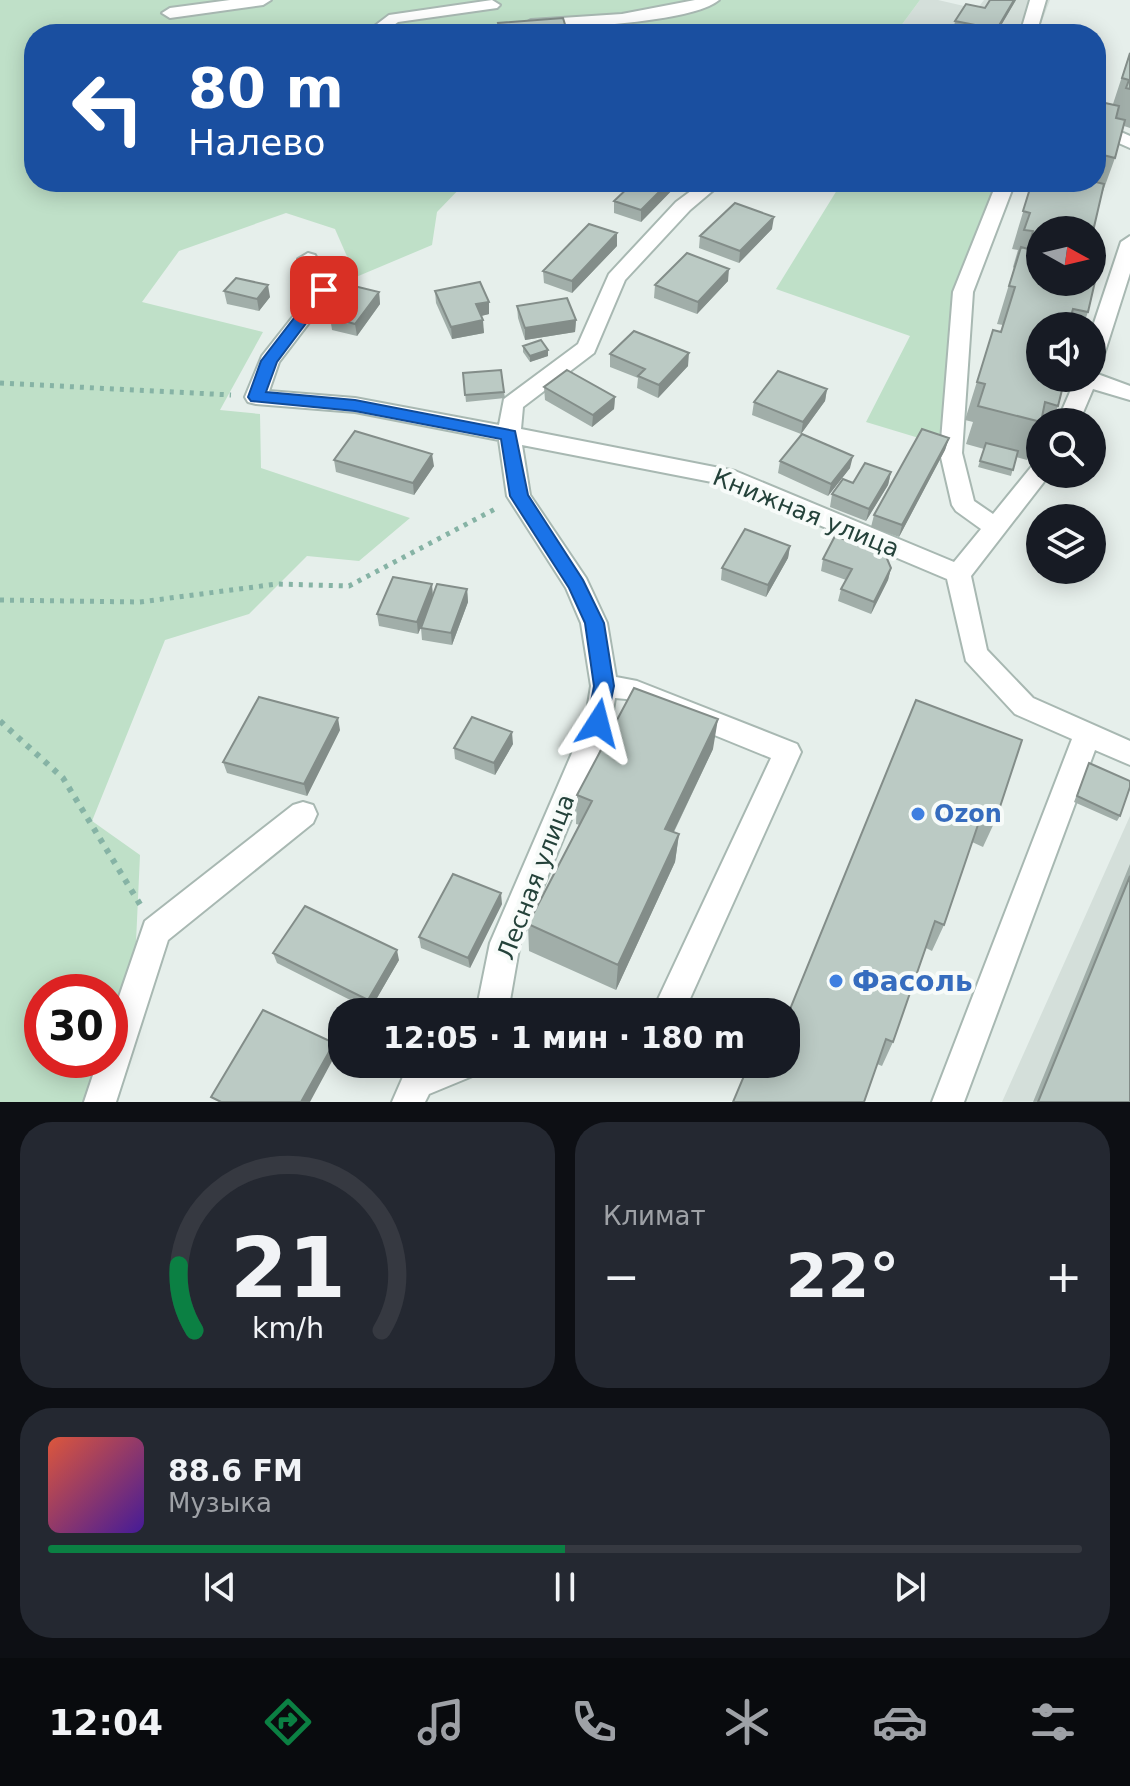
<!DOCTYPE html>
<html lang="ru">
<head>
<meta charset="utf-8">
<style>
	:root { --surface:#171b24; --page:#242831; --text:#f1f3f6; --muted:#9ea1a6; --line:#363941; --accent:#0b8043 }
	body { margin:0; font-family:"DejaVu Sans",sans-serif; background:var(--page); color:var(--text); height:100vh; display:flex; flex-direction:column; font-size:30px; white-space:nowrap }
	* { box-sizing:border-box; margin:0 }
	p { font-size:26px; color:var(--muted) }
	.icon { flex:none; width:44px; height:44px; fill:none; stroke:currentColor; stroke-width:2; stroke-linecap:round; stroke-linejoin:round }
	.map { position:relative; height:1102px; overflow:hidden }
	.panel { display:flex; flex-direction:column; gap:20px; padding:20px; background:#0d0f14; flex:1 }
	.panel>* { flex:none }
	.banner { position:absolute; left:24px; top:24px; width:1082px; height:168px; border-radius:32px; box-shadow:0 4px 20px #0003; background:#1a4fa0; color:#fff; overflow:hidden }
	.needle { width:52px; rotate:98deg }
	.tools { position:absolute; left:1026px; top:216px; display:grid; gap:16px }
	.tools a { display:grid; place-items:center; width:80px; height:80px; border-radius:50%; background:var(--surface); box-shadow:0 4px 20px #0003; font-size:40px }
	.speed { position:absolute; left:24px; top:974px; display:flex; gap:16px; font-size:40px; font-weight:700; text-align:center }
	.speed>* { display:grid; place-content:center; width:104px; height:104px; border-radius:50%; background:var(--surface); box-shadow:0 4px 20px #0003; line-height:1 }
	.speed .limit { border:12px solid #d22; background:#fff; color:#111 }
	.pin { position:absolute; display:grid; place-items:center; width:68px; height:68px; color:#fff; margin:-34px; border-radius:16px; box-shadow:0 4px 12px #0006 }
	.me { position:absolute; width:88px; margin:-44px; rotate:9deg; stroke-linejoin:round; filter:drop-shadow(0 0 6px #0008) }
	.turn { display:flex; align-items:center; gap:28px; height:168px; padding:0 32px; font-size:36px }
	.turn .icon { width:104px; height:104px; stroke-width:2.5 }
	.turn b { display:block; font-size:56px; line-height:68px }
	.big { font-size:60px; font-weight:800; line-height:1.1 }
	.panel .card { flex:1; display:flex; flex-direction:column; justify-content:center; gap:12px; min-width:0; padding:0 28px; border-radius:32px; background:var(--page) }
	.panel .dial { align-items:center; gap:0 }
	.dial svg { height:208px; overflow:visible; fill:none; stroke:var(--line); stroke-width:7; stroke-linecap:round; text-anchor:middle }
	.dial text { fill:var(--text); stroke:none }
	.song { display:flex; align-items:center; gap:24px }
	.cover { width:96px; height:96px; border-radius:12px; background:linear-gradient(135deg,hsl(10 70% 55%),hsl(260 70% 35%)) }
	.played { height:8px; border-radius:4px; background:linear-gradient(90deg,var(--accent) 50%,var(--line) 50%) }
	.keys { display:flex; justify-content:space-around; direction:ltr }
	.heat { display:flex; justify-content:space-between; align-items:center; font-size:44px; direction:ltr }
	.panel .tiles { flex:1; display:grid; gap:20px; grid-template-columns:1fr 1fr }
	.card:last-child { grid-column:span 2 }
	.trip { position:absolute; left:328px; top:998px; width:472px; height:80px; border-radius:32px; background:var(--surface); box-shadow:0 4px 20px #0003; font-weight:800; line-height:80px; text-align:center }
	.tab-bar { display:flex; height:128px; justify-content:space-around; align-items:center; background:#090b0e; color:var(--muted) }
	.tab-bar .icon { width:56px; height:56px }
	.tab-bar .active { color:var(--accent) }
	.tab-bar b { font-size:36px; color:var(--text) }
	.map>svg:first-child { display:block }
</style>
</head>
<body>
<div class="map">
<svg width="1130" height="1102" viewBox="0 0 1130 1102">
	<rect width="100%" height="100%" fill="#e6efeb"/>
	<!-- built -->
	<path fill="#d4dfda" d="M920,0H938L977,9L984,0H1050L1037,34H895Z
		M1130,816V1102H1002Z"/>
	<!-- green -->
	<path fill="#bfe0c8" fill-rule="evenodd" d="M0,0H920L895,34H34V182H466L437,212L432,245L356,277L335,229L286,213L179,251L142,302L263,332L220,410L260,414L261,468L410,518L359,561L307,556L249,614L165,640L92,821L140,855L133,1007L99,1102H0ZM42,992H110V1060H42Z
		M842,182H998L954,289L942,445L866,422L910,336L776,289Z"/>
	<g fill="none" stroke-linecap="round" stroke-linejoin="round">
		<!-- minor casing -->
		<g stroke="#a8b8b2" stroke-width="4">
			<path id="minor" d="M230,0H271L263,5L170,18L162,13L170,8Z
				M492,0L500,5L497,8L398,22L382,34H364L389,15Z
				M695,0H719C692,23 570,27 531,30L523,25L531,20L622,14Z
				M1030,0H1046L1036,34H1020Z
				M1096,121L1130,136V148L1096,133Z
				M703,182H723L690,210L625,280L594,353L523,407L521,429L735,471L954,562L981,529L956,511L952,505L940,453L953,292L997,182H1015L973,292L962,453L974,501L993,514L1032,466L1040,464V474H1050L971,576L987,650L1033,698L1130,741V765L1095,750L964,1102H932L1072,739L1015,714L966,661L947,579L722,484L522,445L530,495L586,578L607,623L616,677L637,681L797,744L801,752L684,1012H652L771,758L626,699L615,698L611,723L520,943L508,1012H476L490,943L585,723L591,686L581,623L566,588L507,496L499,440L355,412L256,404L248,402L245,397L262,356L314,290L298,259L308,253L315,255L334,290L279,362L269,391L355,398L499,425L504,399L578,344L609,274L676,202Z
				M1130,236V273L1102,361L1092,368V329L1121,242Z
				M1092,372L1130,386V400L1093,389L1079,422H1057L1076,378H1092Z
				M303,802L313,805L317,814L313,823L168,940L116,1102H84L98,1060H110V1023L145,921L293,805Z
				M422,1064H480L475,1075L429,1094L425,1102H392L406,1070Z"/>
		</g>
		<!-- path-far1 -->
		<path stroke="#86b3a5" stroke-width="5" stroke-dasharray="4 6" stroke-linecap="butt" d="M0,383L231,395
			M0,600L140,602L277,584L349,586L495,509"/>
		<!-- path -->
		<path stroke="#86b3a5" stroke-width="6" stroke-dasharray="5 7" stroke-linecap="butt" d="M0,721L63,778L141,906"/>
		<!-- minor -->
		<use href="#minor" fill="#fff" fill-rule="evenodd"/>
	</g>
	<!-- wall -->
	<path fill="#a1aea9" d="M990,0H1016L996,34L954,27L955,21L985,8Z
		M1130,52V128L1124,126L1115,158L1102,194L1092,232V230H1040L1088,312L1083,326H1040L1058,406L1052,422H1040V443L1034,441L1027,460L1016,457L1011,476L978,467L984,449L966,444L973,422L965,420L993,330L1001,332L1003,325L997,324L1014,268L1013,267L1018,250L1012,249L1032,182L1113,104Z
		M680,182L641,222L614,213V201Z
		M772,229L739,263L699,248L700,236Z
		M617,246L572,293L544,283L543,271Z
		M728,281L697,314L654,298L655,285Z
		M224,291L270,297L259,311L227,304Z
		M435,291L489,314L481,316L484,333L452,339L436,303Z
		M379,292L380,304L357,336L332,330L330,317Z
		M517,306L576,320L575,332L525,340L518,318Z
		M523,346L548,350V356L530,362L523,352Z
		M610,354L688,366L658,398L637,388L638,378L610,367Z
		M463,373L504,392L505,398L466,402Z
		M544,387L615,397L614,409L592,427L545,400Z
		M827,389L825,401L801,434L752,415L754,402Z
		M949,438L945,450L899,537L871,527L874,515Z
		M334,460L434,466L414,495L336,472Z
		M780,461L850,468L828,496L778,473Z
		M891,472L888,485L866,521L830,507L832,494Z
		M790,546L788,558L766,597L721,580L722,568Z
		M823,559L891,568L888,580L871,614L838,601L841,589L846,580L821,571Z
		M467,589L468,602L452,645L422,640L421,628L418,634L379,626L377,614L433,595Z
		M916,700L996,819L983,847L972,842L944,925L932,951L926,948L893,1042L882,1066L877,1064H786Z
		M340,730L307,796L227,773L223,762Z
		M513,744L495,775L455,759L454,748Z
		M713,749L674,832L679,834L675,862L616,990L529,951L528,924L580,825L576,824L577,795Z
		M1089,763L1120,816L1117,821L1074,802Z
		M1130,864V1102H1033Z
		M502,904L470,968L421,948L419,937Z
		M273,953L399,960L370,1010L277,963Z"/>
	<!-- shaded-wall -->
	<path fill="#838d89" d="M1014,0H1016L996,34H994Z
		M669,182H680L641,222V210Z
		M774,217L772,229L739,263L740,251Z
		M617,233V246L572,293V281Z
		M729,269L728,281L697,314L698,302Z
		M268,285L270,297L259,311L257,299Z
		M379,292L380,304L357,336L355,324Z
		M489,302V314L477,317L476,304Z
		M483,320L484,333L452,339L451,327Z
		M576,320L575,332L525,340V328Z
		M548,350V356L530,362V356Z
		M689,353L688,366L658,398L659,385Z
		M827,389L825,401L801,434L803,422Z
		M615,397L614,409L592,427L593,415Z
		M949,438L945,450L899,537L902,525Z
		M432,454L434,466L414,495L413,483Z
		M853,456L850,468L828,496L831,484Z
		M891,472L888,485L866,521L869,509Z
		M790,546L788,558L766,597L768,585Z
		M891,568L888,580L871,614L874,602Z
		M432,584L433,596L418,634L417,622Z
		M467,589L468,602L452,645L451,633Z
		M338,718L340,730L307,796L304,784Z
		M718,719L713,749L662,856L665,829Z
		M512,732L513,744L495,775L494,763Z
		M679,834L675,862L616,990L618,965Z
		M501,893L502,904L470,968L468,958Z
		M397,950L399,960L370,1010L368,1000Z
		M334,1043L337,1052L310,1102H301Z"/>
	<!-- building -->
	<path fill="#bbcac4" stroke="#838d89" stroke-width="2" d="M990,0H1014L994,34H970L975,25L955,21L966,4L985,8Z
		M563,18L568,34H501L498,23Z
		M1130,53V89L1126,88L1129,80L1122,78Z
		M1096,101L1119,106L1116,118L1125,120L1115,158L1103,155L1096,182Z
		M634,182H669L641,210L614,201Z
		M1032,182H1096L1104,184L1094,227L1083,225L1081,230H1040V282H1092V263L1099,264L1088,312L1073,309L1068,326H1040V378H1065L1058,406L1045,402L1041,422L978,406L985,384L977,382L993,330L1001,332L1015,287L1009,286L1021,247L1028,249L1033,231L1024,230L1030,213L1023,211Z
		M735,203L774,217L740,251L700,236Z
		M589,224L617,233L572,281L543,271Z
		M687,253L729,269L698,302L655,285Z
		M236,278L268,285L257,299L224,291Z
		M480,282L489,302L476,304L483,320L451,327L435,291Z
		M354,286L379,292L355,324L330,317Z
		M567,298L576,320L525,328L517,306Z
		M634,331L689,353L659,385L638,376L645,369L610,354Z
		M541,340L548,350L530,356L523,346Z
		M501,370L504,392L465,395L463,373Z
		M567,370L615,397L593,415L544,387Z
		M778,371L827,389L803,422L754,402Z
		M922,429L949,438L902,525L874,515Z
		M355,431L432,454L413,483L334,460Z
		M802,434L853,456L831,484L780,461Z
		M986,443L1018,451L1013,470L980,461Z
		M865,463L891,472L869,509L832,494L843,479L853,483Z
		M745,529L790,546L768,585L722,568Z
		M835,536L885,554L891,568L874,602L841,589L852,569L823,559Z
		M393,577L432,584L417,622L377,614Z
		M437,584L467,589L451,633L421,628Z
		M634,688L718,719L665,829L679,834L618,965L528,924L592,801L577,795Z
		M259,697L338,718L304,784L223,762Z
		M916,700L1022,740L996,819L982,813L944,925L935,921L893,1042L886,1039L864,1102H733L749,1064H786V1019Z
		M472,717L512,732L494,763L454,748Z
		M1089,763L1130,781V787L1120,816L1077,796Z
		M453,874L501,893L468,958L419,937Z
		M1130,876V1102H1038Z
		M305,906L397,950L368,1000L273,953Z
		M263,1010L334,1043L301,1102H221L211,1097Z"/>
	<!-- route -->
	<path fill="#1a73e8" stroke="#114b97" stroke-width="2" d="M324,286L331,290L277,362L266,392L355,400L515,431L528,495L583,580L604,623L614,686L605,729L598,731L590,729L587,723L594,686L585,623L569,588L510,496L501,439L355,411L251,401L248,397L261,361L318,287Z"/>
	<!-- markers -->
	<g fill="#3f7fe0" stroke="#f7fbf9" stroke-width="3">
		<circle cx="918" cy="814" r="8"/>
		<circle cx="836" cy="981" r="8"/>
	</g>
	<g text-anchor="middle" stroke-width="8" stroke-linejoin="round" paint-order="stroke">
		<!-- street labels -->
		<g font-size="24" fill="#24423a" stroke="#f7fbf9">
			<text transform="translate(806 513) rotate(22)" y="8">Книжная улица</text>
			<text transform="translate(536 877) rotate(-69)" y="8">Лесная улица</text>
		</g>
		<!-- shop labels -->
		<g font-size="24" font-weight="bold" fill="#366cbe" stroke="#f7fbf9" text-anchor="start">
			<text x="934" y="822">Ozon</text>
		</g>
		<!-- near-shop labels -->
		<g font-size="28" font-weight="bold" fill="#366cbe" stroke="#f7fbf9" text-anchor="start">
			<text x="852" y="991">Фасоль</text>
		</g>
	</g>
</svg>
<div class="tools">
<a><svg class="needle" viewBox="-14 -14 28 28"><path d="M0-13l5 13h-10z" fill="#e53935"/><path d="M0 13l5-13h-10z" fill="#9ea1a6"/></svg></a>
<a><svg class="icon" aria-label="sound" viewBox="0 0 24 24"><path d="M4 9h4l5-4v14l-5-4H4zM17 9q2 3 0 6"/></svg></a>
<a><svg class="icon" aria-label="search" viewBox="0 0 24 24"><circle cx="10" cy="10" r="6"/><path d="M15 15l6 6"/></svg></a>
<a><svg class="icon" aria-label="layers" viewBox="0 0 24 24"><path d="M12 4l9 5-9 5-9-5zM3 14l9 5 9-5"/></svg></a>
</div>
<div class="speed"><div class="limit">30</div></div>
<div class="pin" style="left:324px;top:290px;background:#d93025"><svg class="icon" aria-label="arrive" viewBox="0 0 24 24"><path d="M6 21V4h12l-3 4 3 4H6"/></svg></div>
<svg class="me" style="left:598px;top:723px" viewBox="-20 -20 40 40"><path d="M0-17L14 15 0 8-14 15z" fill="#1a73e8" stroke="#fff" stroke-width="4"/></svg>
<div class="trip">12:05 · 1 мин · 180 m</div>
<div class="banner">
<div class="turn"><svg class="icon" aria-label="left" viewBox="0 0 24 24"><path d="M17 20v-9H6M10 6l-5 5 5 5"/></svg><div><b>80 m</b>Налево</div></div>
</div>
</div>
<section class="panel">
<div class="tiles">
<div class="card dial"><svg viewBox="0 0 100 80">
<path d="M14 69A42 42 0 1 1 86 69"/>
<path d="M14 69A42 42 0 0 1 8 44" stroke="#0b8043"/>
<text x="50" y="56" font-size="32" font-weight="700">21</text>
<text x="50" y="72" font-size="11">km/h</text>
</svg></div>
<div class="card"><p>Климат</p>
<div class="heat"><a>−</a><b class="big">22°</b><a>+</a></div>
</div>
<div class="card">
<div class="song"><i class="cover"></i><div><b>88.6 FM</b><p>Музыка</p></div></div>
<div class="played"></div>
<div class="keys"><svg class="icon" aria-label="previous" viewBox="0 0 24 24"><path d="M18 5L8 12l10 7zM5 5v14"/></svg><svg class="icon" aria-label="pause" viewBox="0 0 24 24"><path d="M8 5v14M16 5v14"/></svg><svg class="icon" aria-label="next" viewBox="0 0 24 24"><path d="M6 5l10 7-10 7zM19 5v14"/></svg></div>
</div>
</div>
</section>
<nav class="tab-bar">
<b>12:04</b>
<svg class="icon active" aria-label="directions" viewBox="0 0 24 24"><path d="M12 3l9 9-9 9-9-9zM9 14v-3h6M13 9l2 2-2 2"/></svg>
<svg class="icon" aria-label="music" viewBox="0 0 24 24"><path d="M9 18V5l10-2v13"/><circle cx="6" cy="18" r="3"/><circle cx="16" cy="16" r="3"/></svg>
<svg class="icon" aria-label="phone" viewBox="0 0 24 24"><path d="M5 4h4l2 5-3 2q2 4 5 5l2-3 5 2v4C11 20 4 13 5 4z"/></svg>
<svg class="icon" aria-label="climate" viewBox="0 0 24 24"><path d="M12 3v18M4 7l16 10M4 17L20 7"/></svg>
<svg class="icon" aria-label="car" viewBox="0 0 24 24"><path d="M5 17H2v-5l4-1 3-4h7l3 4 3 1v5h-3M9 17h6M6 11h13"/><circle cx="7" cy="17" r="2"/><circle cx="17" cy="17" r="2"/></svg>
<svg class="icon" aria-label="filters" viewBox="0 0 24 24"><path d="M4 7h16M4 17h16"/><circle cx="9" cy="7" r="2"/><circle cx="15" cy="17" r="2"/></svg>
</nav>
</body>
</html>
